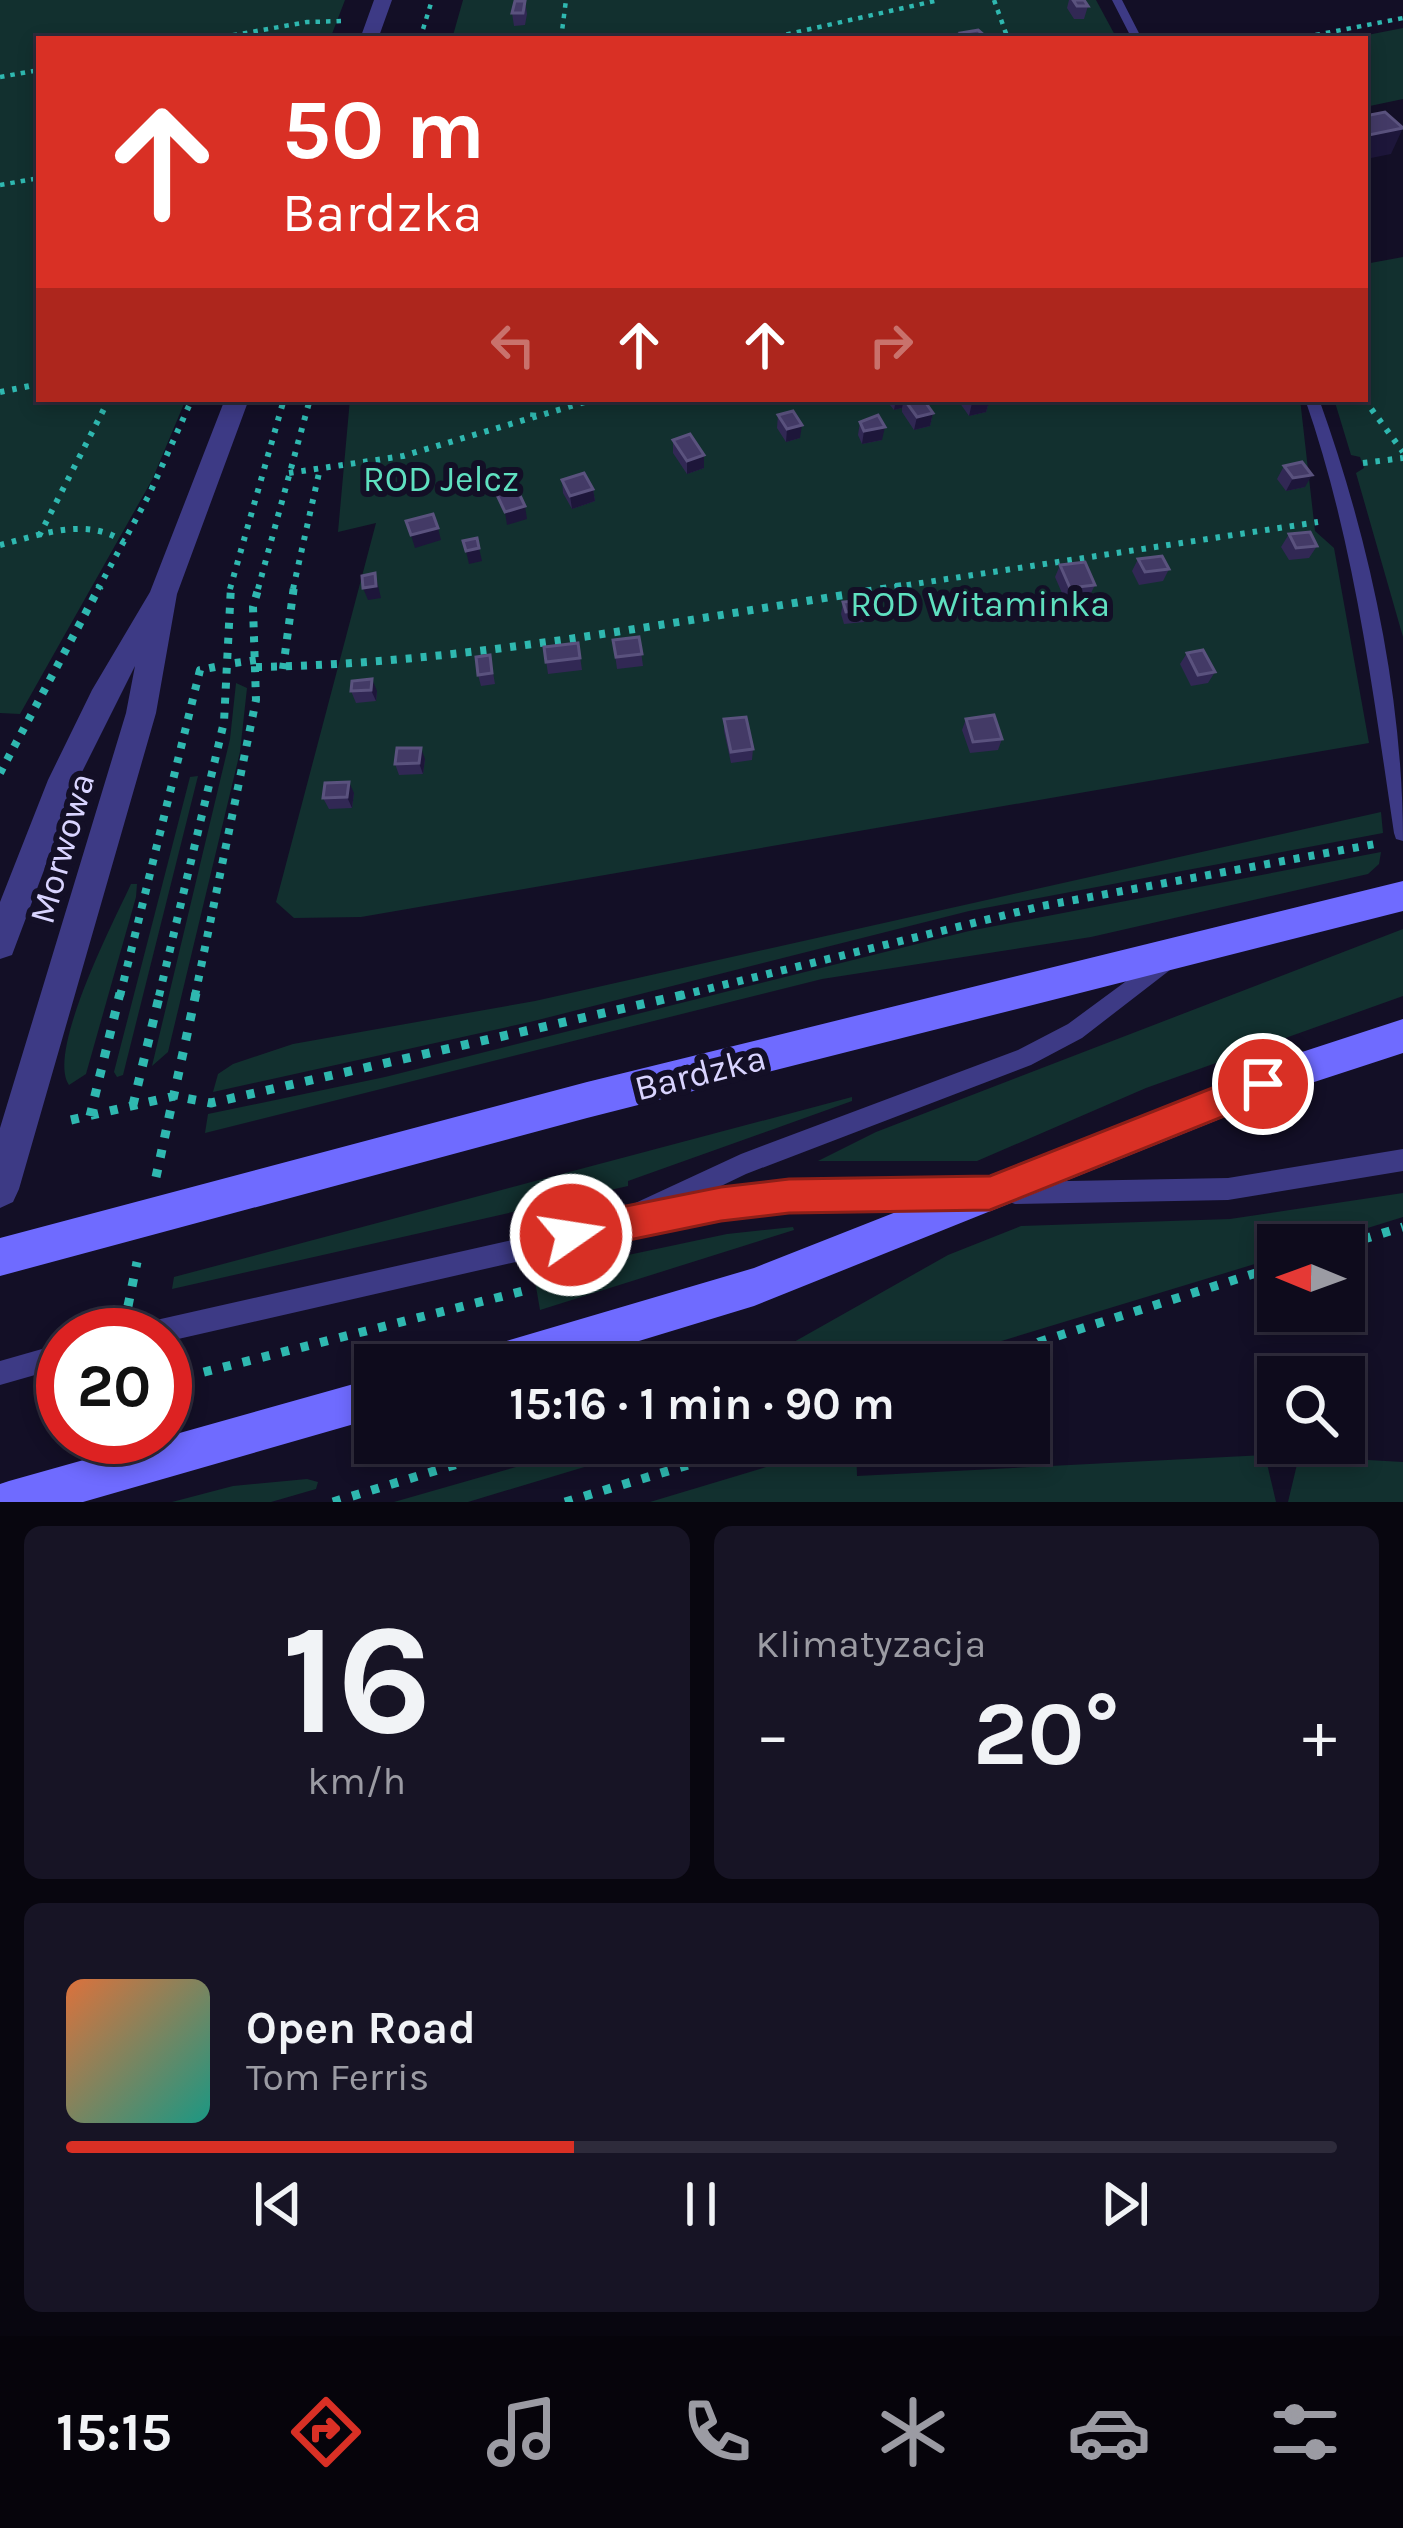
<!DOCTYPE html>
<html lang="pl">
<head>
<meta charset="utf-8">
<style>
	:root { --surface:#0e0b1c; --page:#171425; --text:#f1f3f6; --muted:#9b9ba3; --line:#2e2b3b; --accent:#d93025 }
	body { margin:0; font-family:Karla,sans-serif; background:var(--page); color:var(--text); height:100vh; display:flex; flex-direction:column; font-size:45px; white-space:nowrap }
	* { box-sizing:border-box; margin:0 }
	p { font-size:39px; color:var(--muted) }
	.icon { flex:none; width:66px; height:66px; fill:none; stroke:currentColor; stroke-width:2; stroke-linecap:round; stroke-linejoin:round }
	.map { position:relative; height:1502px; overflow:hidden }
	.panel { display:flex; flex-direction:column; gap:24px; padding:24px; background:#08060f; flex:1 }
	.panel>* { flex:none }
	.top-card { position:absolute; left:36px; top:36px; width:1332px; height:366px; border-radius:0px; box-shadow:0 6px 18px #0003,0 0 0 3px var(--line); background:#d93025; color:#fff; overflow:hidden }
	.needle { width:78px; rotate:271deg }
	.tools { position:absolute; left:1257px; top:1224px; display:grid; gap:24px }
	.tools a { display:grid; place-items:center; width:108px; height:108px; border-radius:0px; background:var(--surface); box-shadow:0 6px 18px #0003,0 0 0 3px var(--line); font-size:60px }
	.speed { position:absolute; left:36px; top:1308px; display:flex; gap:24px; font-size:60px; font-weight:700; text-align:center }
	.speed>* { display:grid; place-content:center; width:156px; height:156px; border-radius:50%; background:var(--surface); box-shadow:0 6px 18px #0003,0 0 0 3px var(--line); line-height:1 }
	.speed .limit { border:18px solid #d22; background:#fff; color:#111 }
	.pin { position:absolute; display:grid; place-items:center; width:102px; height:102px; color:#fff; margin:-51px; border:6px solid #fff; border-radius:50%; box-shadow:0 3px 12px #0007 }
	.me { position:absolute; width:132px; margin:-66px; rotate:77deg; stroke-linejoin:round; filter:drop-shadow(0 0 9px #0008) }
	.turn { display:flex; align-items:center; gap:42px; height:252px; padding:0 48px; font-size:54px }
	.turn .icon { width:156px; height:156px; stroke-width:2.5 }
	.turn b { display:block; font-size:84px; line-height:102px }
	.lanes { display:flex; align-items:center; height:114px; padding:0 48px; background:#0003; justify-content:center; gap:60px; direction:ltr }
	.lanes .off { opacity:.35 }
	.big { font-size:90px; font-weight:700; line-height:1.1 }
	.panel .widget { flex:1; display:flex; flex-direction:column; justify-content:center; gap:18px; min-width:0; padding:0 42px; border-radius:18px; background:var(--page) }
	.panel .dial { align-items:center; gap:0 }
	.dial b { font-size:156px; line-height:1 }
	.song { display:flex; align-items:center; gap:36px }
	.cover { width:144px; height:144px; border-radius:18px; background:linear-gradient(135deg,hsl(20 70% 55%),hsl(170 70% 35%)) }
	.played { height:12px; border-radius:6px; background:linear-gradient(90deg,var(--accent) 40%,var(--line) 40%) }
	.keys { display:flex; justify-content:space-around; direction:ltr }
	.heat { display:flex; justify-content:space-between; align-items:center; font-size:66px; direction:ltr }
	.panel .tiles { flex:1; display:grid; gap:24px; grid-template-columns:1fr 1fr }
	.widget:last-child { grid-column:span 2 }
	.trip { position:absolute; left:354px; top:1344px; width:696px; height:120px; border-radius:0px; background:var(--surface); box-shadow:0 6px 18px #0003,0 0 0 3px var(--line); font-weight:700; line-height:120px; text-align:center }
	.menu { display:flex; height:192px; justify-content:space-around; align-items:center; background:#06040b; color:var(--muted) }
	.menu .icon { width:84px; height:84px }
	.menu .active { color:var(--accent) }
	.menu b { font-size:54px; color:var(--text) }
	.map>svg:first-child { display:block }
</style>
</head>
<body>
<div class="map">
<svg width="1403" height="1502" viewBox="0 0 1403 1502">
	<rect width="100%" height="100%" fill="#130f26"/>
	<!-- green -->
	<path fill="#12302f" d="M0,0H345L330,39H39V399H186L152,480L20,714L0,713Z
		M463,0H1096L1117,39H452Z
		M1403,28V99L1365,107V39H1347Z
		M1403,257V637L1356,473L1364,468L1360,457L1351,455L1334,399H1365V264Z
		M350,399H1300L1315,531L1334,548L1369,743L361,917L294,918L276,902L376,523L338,532Z
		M236,683L247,688L240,752L168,1052L152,1066L230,739Z
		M198,776L126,1063L123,1075L117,1077L114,1072L190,777Z
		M1381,812L1383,833L969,911L530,1022L213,1092L218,1074L233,1064L293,1044L535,1001Z
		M1381,852L1379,864L1368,874L1091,937L822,979L205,1133L208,1114L385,1077L969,931Z
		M131,884H137L136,897L86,1074L69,1085C46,1052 114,921 131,884Z
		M1403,929V996L1146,1088L977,1161H818L876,1132Z
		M852,1097V1101L628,1181V1186L172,1289L174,1277Z
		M1403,1193V1217L1313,1245H1278V1257L922,1365H753L948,1255L1021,1226L1230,1219Z
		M793,1227L794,1230L540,1310L534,1275L727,1234Z
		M598,1443H664L468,1502H394L537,1461L538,1467L598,1451Z
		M846,1443H856L857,1476L1265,1455L1276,1502H650Z
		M1299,1456L1403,1462V1502H1288Z
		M307,1479L318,1482L316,1489L271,1502H172L233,1486Z"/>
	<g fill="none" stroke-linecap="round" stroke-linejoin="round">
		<!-- path-far3 -->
		<path stroke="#2fb8b0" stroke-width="4.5" stroke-dasharray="4.5 6" stroke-linecap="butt" d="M994,0L1008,39
			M212,39L307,22L342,21
			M420,39L432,0
			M561,39L566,0
			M766,39L939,0
			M1295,39L1403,18
			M0,77L39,70
			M0,185L39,178"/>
		<!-- path-far2 -->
		<path stroke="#2fb8b0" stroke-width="6" stroke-dasharray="4.5 8" stroke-linecap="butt" d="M0,392L39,384
			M1364,399L1403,452
			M533,417L534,399
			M1363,463L1403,458
			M289,473L403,456L595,399
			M39,536L109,399
			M0,545C40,535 87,516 124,542
			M98,589L149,495L192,399
			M230,589L284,399
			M258,589L310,399
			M293,589L319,473
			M882,589L1318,522"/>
		<!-- path-far1 -->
		<path stroke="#2fb8b0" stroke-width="8" stroke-dasharray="6 9" stroke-linecap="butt" d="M235,663L256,660
			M256,667C472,664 688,618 902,586
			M283,669L294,586
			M0,773L100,586
			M120,996L200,670L220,666
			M159,996L224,722L231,586
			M195,996L256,700L253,607L259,586
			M679,996L1042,906L1375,844"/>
		<!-- path -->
		<path stroke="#2fb8b0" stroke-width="9" stroke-dasharray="8 12" stroke-linecap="butt" d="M133,1105L160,993
			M90,1116L120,993
			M71,1120L174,1096L211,1103L691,993
			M156,1177L196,993
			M1344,1245L1403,1227
			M128,1306L137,1262
			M1006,1365L1039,1342L1278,1266
			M165,1382L527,1290
			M333,1502L526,1443
			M565,1502L761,1443"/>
		<!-- service -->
		<path fill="#3d3a85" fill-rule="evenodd" d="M1112,0H1122L1142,39H1132Z
			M1305,399H1319C1369,538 1403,694 1403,841L1396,839L1394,833C1372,686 1354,540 1305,399Z
			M1163,954L1170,956L1173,963L1170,970L1082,1038L1031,1065L746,1174L694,1199L789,1185L969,1182L977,1185L980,1193L977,1201L969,1204L789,1207L721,1215L165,1342V1335H131L135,1327L143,1323L628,1214L631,1205L741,1154L1018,1050L1068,1024Z
			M1403,1149V1171L1228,1200L1015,1204L1007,1201L1004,1193L1007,1185L1015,1182L1228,1178Z
			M63,1343V1367L0,1385V1361Z"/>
		<!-- tertiary -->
		<path fill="#3d3a85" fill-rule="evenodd" d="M374,0H392L378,39H360Z
			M225,399H249L177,594L156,713L19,1189L13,1202L0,1208V1128L126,713L135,666L78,780L12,955L0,959V902L48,780L92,690L150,592Z"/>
		<!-- secondary -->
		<path fill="#6f6bff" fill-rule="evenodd" d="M1403,881V911L587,1118L0,1276V1238L587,1082Z
			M1403,1019V1053L1302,1086L754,1306L560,1365H473L479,1351L493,1345L754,1268L1302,1052Z
			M375,1378V1418L83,1502H0V1484L9,1481Z"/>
	</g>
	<!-- wall -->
	<path fill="#312854" d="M1069,0H1084L1088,6L1084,19H1074L1067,8Z
		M525,1L527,14L525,25L514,26L512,13Z
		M885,399H923L933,413L930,426L914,430L902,412V408L894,410Z
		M957,399H990L986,412L969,416Z
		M778,415L800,438L786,442L777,428Z
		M860,422L882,440L862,444L858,435Z
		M673,440L704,455V468L687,474L673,453Z
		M1284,466L1305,487L1286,491L1277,479Z
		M562,480L593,489L595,501L572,509L563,493Z
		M1289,534L1317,546L1309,558L1289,560L1281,547Z
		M1138,559L1169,569L1163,581L1139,585L1132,571Z
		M1060,565L1095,585L1089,597L1065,600L1055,577Z
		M843,602L867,610L864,622L844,624L841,614Z
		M639,637L643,666L617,669L613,640Z
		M578,643L582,670L548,674L544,647Z
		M1187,653L1215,672L1208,683L1191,686L1180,664Z
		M490,655L495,684L481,686L478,675Z
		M351,691H377L376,701L356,703Z
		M724,719L753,749L752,760L731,763L724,731Z
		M966,719L1002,739L998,750L970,753L962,730Z
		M425,759L423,774L399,775L395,764Z
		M354,793L352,808L329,809L323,798Z"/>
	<!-- shaded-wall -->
	<path fill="#1d163a" d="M1403,128L1391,154L1366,159L1365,161V143L1369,135Z
		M896,399H916H904L902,408L894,410Z
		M990,399L986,412L969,416L972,403Z
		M933,413L930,426L914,430L917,417Z
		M802,425L800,438L786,442L787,429Z
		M885,427L882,440L862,444L864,431Z
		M704,455V468L687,474V461Z
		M1312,475L1305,487L1286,491L1293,478Z
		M593,489L595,501L572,509L570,496Z
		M525,506L527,519L507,525L505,512Z
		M438,528L441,540L415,548L411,535Z
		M479,548L482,561L469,564L466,551Z
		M375,573L381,598L368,600L363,588Z
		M372,679L377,691L376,701L371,690Z
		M421,748L425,759L423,774L419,763Z
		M349,782L354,793L352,808L347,797Z"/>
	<!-- building -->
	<path fill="#433a66" stroke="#5a527e" stroke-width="3" d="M1073,0H1084L1088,6H1077Z
		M515,1H525L523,13H512Z
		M978,30L986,37L968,39L961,33Z
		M1385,112L1403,128L1369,135L1365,132V116Z
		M904,399H923L933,413L917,417Z
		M793,411L802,425L787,429L778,415Z
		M878,415L885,427L864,431L860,422Z
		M690,434L704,455L687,461L673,440Z
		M1302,462L1312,475L1293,478L1284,466Z
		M584,473L593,489L570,496L562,480Z
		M517,489L525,506L505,512L497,495Z
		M433,514L438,528L411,535L406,521Z
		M1310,532L1317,546L1296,548L1289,534Z
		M477,538L479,548L466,551L463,541Z
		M1162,556L1169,569L1145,572L1138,559Z
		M1085,562L1095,585L1070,588L1060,565Z
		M375,573L376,586L363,588L362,576Z
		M864,600L867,610L846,612L843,602Z
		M639,637L642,654L616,657L613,640Z
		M578,643L580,658L546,662L544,647Z
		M1203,650L1215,672L1198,675L1187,653Z
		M490,655L492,673L478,675L476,657Z
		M372,679L371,690L351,691L352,681Z
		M994,715L1002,739L973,742L966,719Z
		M746,717L753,749L731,752L724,719Z
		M397,748H421L419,763L395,764Z
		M349,782L347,797L323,798L325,783Z"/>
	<!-- route -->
	<path fill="#d93025" stroke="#8d1f18" stroke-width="3" d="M1263,1068L1274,1073L1279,1084L1274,1096L990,1210L789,1213L721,1221L571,1252L559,1247L554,1235L559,1223L571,1217L721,1187L789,1179L990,1176Z"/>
	<g text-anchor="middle" stroke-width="12" stroke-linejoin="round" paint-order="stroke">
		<!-- park labels -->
		<g font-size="36" fill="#5fe0c0" stroke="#130f26">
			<text x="441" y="491">ROD Jelcz</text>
			<text x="980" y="616">ROD Witaminka</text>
		</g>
		<!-- street labels -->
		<g font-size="36" fill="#d9d4ff" stroke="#130f26">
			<text transform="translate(61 848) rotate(-74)" y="13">Morwowa</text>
			<text transform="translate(700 1072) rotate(-14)" y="13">Bardzka</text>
		</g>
	</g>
</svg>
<div class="tools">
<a><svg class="needle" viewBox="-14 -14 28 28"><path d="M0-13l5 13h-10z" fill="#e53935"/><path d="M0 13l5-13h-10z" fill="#9b9ba3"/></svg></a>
<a><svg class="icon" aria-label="search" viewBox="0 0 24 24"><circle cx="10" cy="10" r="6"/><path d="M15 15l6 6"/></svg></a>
</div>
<div class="speed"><div class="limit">20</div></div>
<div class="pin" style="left:1263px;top:1084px;background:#d93025"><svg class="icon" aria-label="arrive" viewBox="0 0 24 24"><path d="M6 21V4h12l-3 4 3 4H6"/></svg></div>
<svg class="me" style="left:571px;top:1235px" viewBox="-20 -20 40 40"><circle r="17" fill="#d93025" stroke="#fff" stroke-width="3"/><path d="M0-11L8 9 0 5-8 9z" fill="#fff"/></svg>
<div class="trip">15:16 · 1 min · 90 m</div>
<div class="top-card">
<div class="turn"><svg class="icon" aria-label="ahead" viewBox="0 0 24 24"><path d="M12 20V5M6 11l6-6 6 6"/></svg><div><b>50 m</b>Bardzka</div></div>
<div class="lanes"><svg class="icon off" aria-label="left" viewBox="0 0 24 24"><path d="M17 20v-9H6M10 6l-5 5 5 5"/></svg><svg class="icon" aria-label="ahead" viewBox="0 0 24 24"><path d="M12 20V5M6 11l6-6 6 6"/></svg><svg class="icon" aria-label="ahead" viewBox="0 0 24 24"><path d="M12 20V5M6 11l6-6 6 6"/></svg><svg class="icon off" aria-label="right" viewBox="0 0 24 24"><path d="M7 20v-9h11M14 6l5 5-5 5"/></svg></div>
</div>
</div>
<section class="panel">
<div class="tiles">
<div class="widget dial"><b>16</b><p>km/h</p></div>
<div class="widget"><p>Klimatyzacja</p>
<div class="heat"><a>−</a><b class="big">20°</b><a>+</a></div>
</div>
<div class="widget">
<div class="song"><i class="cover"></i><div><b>Open Road</b><p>Tom Ferris</p></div></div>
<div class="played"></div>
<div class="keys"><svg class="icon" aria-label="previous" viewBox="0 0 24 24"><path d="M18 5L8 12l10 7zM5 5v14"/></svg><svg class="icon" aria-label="pause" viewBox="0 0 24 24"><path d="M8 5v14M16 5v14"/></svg><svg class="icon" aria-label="next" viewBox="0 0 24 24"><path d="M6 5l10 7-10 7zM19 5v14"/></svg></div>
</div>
</div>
</section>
<nav class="menu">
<b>15:15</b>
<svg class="icon active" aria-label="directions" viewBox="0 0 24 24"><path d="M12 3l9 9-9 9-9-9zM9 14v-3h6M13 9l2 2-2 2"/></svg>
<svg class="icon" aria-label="music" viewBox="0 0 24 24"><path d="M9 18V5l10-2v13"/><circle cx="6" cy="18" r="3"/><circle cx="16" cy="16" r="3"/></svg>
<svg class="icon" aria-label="phone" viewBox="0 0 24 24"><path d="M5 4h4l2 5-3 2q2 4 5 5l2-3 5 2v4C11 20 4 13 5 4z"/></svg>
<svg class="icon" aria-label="climate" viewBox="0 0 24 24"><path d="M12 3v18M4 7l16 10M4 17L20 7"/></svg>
<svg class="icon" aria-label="car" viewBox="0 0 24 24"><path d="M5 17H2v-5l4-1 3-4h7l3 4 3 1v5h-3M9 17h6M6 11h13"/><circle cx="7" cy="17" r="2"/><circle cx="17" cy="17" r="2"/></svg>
<svg class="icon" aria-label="filters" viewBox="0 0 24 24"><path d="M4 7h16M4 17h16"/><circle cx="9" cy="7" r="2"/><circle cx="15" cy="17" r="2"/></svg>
</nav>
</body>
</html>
